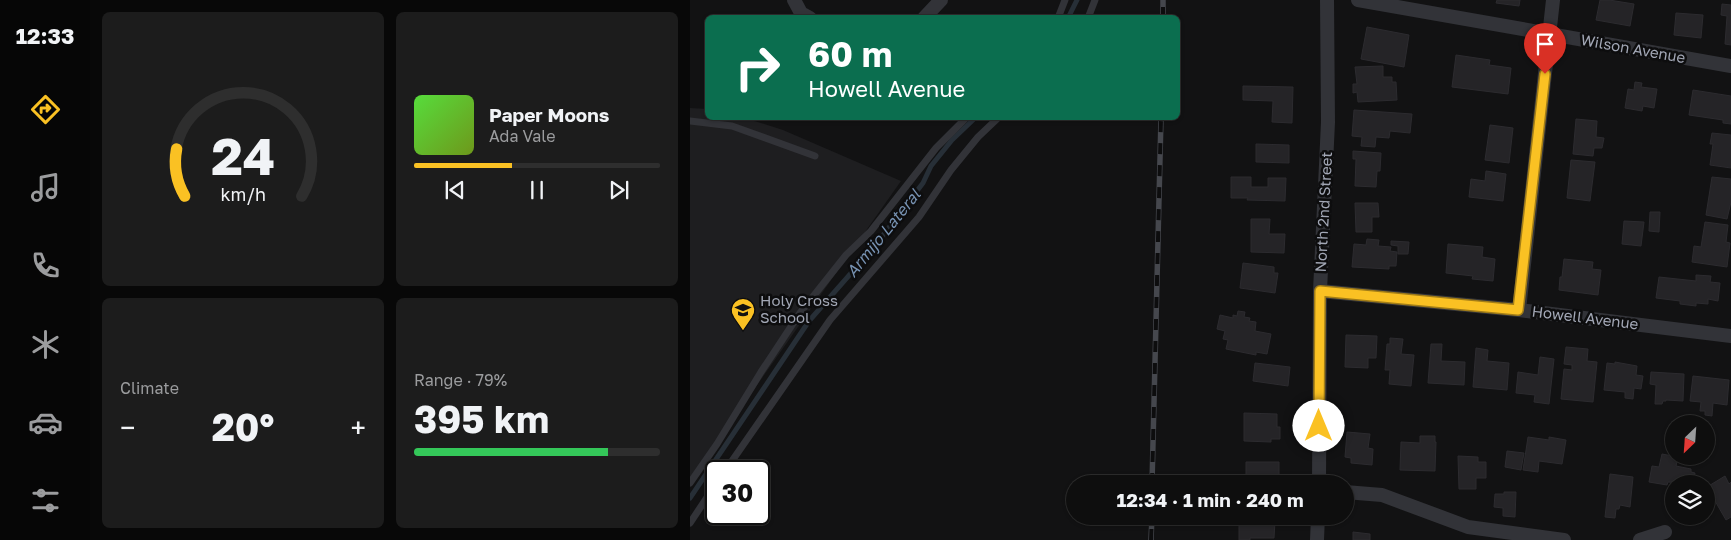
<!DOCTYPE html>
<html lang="en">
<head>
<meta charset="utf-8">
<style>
	:root { --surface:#0e0e0e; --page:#1c1c1c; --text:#f1f3f6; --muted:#9b9c9e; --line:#2e2e2e; --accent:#fac123 }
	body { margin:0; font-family:"Golos Text",sans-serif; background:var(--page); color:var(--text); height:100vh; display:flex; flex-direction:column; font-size:19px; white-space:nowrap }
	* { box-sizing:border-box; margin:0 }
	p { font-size:16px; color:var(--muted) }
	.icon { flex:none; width:28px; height:28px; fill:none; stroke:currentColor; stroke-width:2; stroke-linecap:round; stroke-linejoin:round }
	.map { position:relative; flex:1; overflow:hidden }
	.panel { display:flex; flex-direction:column; gap:12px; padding:12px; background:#080808; width:600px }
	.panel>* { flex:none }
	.top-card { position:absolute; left:15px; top:15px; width:475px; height:105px; border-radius:8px; box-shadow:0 1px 4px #0004,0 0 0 1px var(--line); background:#0b6e4f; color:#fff; overflow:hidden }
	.needle { width:32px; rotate:205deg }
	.tools { position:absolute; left:975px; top:415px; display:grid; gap:10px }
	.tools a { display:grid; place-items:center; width:50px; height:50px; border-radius:50%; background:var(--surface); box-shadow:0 1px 4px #0004,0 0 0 1px var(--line); font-size:25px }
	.speed { position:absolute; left:15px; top:460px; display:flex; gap:10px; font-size:25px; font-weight:700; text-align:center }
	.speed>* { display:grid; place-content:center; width:65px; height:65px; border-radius:50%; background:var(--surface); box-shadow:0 1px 4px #0004,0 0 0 1px var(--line); line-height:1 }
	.speed .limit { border:2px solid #111; border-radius:8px; background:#fff; color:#111 }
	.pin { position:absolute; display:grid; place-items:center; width:42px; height:42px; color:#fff; margin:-51px -21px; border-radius:50% 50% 50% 0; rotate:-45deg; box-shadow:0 0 5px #0007 }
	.pin .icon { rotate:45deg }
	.me { position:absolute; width:55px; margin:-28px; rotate:0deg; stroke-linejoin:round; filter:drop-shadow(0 0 4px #0008) }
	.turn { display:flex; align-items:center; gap:18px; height:105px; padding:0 20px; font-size:22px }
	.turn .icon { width:65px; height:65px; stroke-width:2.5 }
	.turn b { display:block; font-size:35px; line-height:42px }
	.big { font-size:38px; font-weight:700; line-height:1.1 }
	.panel .tile { flex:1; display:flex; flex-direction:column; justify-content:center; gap:8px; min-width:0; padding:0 18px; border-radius:8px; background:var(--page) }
	.panel .dial { align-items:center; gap:0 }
	.dial svg { height:130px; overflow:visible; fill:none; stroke:var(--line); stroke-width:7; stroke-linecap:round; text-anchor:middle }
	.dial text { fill:var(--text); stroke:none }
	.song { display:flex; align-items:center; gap:15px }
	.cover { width:60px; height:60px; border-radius:8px; background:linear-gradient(135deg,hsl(110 70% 55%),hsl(80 70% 35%)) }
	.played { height:5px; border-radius:2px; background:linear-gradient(90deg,var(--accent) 40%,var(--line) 40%) }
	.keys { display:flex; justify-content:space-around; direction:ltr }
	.heat { display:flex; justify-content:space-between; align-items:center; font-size:28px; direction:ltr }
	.charge { height:8px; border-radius:4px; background:linear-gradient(90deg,#34c759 79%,var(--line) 0) }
	.panel .tiles { flex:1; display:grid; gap:12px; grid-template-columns:repeat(2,1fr) }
	.trip { position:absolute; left:376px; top:475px; width:288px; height:50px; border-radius:25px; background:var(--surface); box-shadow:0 1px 4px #0004,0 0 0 1px var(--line); font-weight:700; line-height:50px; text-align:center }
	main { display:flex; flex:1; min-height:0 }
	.tab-bar { display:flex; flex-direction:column; width:90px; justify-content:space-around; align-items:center; background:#060606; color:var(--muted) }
	.tab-bar .icon { width:35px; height:35px }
	.tab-bar .current { color:var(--accent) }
	.tab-bar b { font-size:22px; color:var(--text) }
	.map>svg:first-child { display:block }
</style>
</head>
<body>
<main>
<nav class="tab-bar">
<b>12:33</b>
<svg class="icon current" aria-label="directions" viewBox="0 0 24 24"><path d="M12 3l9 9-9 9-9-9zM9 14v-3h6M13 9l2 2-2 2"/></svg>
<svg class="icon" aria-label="music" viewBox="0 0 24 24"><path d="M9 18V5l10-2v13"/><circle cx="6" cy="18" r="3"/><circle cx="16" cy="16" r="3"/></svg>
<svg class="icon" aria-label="phone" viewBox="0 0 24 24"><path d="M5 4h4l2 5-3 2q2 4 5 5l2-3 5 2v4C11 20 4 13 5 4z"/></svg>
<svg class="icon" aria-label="climate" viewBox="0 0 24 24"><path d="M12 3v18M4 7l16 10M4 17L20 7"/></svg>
<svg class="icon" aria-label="car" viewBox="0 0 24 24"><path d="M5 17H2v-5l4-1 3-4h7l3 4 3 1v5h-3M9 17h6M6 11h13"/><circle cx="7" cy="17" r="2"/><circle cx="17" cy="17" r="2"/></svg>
<svg class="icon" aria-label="filters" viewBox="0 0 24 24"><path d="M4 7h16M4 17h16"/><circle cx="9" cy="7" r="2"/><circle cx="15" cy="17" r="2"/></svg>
</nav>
<section class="panel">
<div class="tiles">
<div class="tile dial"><svg viewBox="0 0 100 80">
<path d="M14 69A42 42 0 1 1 86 69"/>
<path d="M14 69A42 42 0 0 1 9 40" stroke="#fac123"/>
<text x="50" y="56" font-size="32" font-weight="700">24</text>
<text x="50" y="72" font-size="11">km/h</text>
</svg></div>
<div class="tile">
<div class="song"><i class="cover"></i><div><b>Paper Moons</b><p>Ada Vale</p></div></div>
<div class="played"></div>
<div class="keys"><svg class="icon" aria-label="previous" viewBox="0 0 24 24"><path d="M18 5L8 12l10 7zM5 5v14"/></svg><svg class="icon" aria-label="pause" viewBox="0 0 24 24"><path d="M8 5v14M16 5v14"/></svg><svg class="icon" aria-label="next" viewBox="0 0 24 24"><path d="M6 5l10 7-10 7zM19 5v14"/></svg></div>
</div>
<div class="tile"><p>Climate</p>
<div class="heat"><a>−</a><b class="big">20°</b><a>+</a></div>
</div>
<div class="tile"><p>Range · 79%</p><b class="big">395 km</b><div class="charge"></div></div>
</div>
</section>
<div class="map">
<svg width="1041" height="540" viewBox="0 0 1041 540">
	<rect width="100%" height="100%" fill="#121213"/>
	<!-- built -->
	<path fill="#1e1e20" d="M0,108L17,109L18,118H55L93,130L211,181L0,480Z"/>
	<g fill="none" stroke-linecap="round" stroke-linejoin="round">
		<!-- stream -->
		<path stroke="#272f37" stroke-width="5" d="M378,18L387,0
			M0,498L119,321L184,247L233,183L241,166L262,140L285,118"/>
	</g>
	<!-- building -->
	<path fill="#252427" stroke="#2c2b2f" d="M807,0H830L829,6L806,3Z
		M910,0H919L944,4L940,26L906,20Z
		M1032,4L1041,5V45L1035,44L1037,16L1031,15Z
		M986,13L1013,15L1011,38L984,35Z
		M677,27L719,35L714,67L671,59Z
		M766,55L800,60L799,65L821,68L818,94L762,87Z
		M693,66V77H702V82H706L707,100L668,102L667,92L663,93V84H667L665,67Z
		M945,82L952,83L951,87L967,89L964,108L953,106L952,111L935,108L938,89L944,90Z
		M553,86L603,87L602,123L582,122L583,101L553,100Z
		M1003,90L1041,96V124L1033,123V120L999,115Z
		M664,110L722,114L720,133L700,131L699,138L686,137L685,147L671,146L672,137L662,136Z
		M886,119L907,121L906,137L914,138L912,148H904L903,156L883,154Z
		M800,125L823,128L819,163L795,160Z
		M1022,133L1041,135V168L1020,165L1023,144H1020Z
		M566,144L599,145V163L566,162Z
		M663,151L691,153L690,171H687L686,187L665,186L666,159H663Z
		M881,160L905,162L900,201L877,198Z
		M796,171L816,174L813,201L779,197L781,179L795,181Z
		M541,177H561V187H578V178H596L595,201L557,200L558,198H541Z
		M1022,177L1041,179V202L1037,219L1016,215Z
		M665,203H688L689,217H682V232H666Z
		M960,212H970L969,232L959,231Z
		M561,219H580L579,234H595L594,253L561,252Z
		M934,221L954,222L951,246L932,244Z
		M1015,222L1038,225L1036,242L1040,243L1037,267L1002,262L1004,246L1011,247Z
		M677,239L689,240L688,246L701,247L700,251L707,252L706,266H699V269L662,267L664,244L676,245Z
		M701,241L719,242L718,254H708V246L701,245Z
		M758,244L793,247L792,257L805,259L803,281L782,279L783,276L756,273Z
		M874,259L903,262L902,269L911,270L908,295L869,290L870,277H872Z
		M553,263L584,267V273H588L585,293L550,288Z
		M1006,275L1021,276L1020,282L1030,283L1028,301L1018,299V304L1006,303V306L990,304V301L966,298L969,277L1006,281Z
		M548,311L555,312L554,317L560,318L559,321L566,322L565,331L581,334L577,354L566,352V355L536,349L538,340L533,339L535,331L527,329L530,315L543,318V315L547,316Z
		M656,335L687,336L686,358H678V368L655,367Z
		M700,338L713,339L711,354L724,355L721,386L699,384L700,370H695L697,344H700Z
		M741,344H752L751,361L775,362L774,385L738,383Z
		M876,347L898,349L897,361L907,362L903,402L871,399L874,369L882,370V365L874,364Z
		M786,348L798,350L797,361L819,363L817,390L783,387Z
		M850,357L864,359L859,404L844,402L845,395L826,393L828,372L848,375Z
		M925,362L947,366L946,375L953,376L951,389L944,388L943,399L935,398V392L914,390L917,363L925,364Z
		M565,363L600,367L598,386L563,381Z
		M961,372L994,374L993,401L976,400V401H973L972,404H965L966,385L960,384Z
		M1003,376L1039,380L1037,405L1023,403L1022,416L1015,415V411H1010L1011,402L1000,401Z
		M554,413L587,414V427H590V439H581V442L554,441Z
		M657,432L680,434L678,448L683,449L682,465L661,463V458L655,457Z
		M730,436H745V442H746L745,471L710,470L711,442L730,443Z
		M838,437L859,440V437L876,440L872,464L849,461L848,472L833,470Z
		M817,451L834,453L831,470L815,467Z
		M972,454L988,457L986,466L1001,469V472L1005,473L1003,484L978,482L977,485L959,482L962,466L969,467Z
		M768,456L788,457V462H796V478H786V489H769Z
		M556,462H589V475H584V484H556Z
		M920,474L943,477L940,507L930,505L929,509H926L925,518L915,517Z
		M1035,476L1039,484L1041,482V517L1036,520L1017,487Z
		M814,492H826L825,517L813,516V508L804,507L805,494H814Z
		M549,516H587V521H585L584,538H560V540H549Z
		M663,532L680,534V540H663Z"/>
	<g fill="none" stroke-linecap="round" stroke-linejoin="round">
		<!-- lane -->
		<path stroke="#323338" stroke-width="7" d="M368,18L375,0
			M398,18L405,0
			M0,121L42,126L125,156
			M35,471L140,320L229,217L261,170L288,137L308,118
			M0,483L27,444L71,372L110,313L156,255L181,231L246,148L276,118
			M0,523L26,484"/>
		<!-- street -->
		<path stroke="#323338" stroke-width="14" d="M104,0L111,13L120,18
			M668,0L1041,66
			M234,18L251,0
			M630,291L829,310L1041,336
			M829,310L863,0
			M629,484L630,291L638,122L637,0
			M655,492L692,495L778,527L874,540
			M627,540L628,516
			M950,540L975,532"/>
		<!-- rail casing -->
		<g stroke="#45474d" stroke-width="5.5">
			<path id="rail" d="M473,18V0
				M462,484L471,118
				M461,540L462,516"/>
		</g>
		<!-- rail -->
		<use href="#rail" stroke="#0d0d0e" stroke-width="4" stroke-dasharray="11" stroke-linecap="butt"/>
	</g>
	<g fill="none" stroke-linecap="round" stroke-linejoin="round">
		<!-- route casing -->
		<g stroke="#a27d17" stroke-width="12">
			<path id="route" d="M629,426L630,291L828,310L855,74"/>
		</g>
		<!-- route -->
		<use href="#route" stroke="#fac123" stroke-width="9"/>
	</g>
	<!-- icons -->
	<defs>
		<g id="school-pin" transform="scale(1.25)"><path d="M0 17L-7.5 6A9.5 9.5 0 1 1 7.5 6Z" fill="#fac123" stroke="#0d0d0e"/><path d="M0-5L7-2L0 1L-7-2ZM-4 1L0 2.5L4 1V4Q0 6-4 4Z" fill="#111"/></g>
	</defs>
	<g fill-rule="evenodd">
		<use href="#school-pin" x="53" y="310"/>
	</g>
	<g text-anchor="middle" stroke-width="5" stroke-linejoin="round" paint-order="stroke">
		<!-- street labels -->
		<g font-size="15" fill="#a2a7b5" stroke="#0d0d0e">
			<text transform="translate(943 49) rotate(10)" y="5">Wilson Avenue</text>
			<text transform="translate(634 212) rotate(-87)" y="5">North 2nd Street</text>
			<text transform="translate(895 318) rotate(7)" y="5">Howell Avenue</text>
		</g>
		<!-- poi labels -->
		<g font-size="15" fill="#a2a7b5" stroke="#0d0d0e" text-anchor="start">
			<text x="70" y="306">Holy Cross<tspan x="70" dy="17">School</tspan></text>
		</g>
		<!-- water labels -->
		<g font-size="16" font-style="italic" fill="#7792b2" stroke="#0d0d0e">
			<text transform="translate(193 233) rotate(-51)" y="6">Armijo Lateral</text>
		</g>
	</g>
</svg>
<div class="tools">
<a><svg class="needle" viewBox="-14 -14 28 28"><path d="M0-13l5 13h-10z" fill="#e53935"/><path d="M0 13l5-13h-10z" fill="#9b9c9e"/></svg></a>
<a><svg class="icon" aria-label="layers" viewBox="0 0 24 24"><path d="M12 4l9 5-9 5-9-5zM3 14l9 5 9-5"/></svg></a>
</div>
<div class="speed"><div class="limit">30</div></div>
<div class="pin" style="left:855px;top:74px;background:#d93025"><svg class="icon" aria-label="arrive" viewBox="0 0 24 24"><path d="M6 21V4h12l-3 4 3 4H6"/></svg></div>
<svg class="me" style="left:629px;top:426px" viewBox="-20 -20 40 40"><circle r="19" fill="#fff"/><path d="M0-13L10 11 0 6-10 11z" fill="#fac123"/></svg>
<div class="trip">12:34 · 1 min · 240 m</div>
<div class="top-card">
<div class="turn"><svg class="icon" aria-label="right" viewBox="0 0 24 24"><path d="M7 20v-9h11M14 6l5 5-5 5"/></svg><div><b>60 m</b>Howell Avenue</div></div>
</div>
</div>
</main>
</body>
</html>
